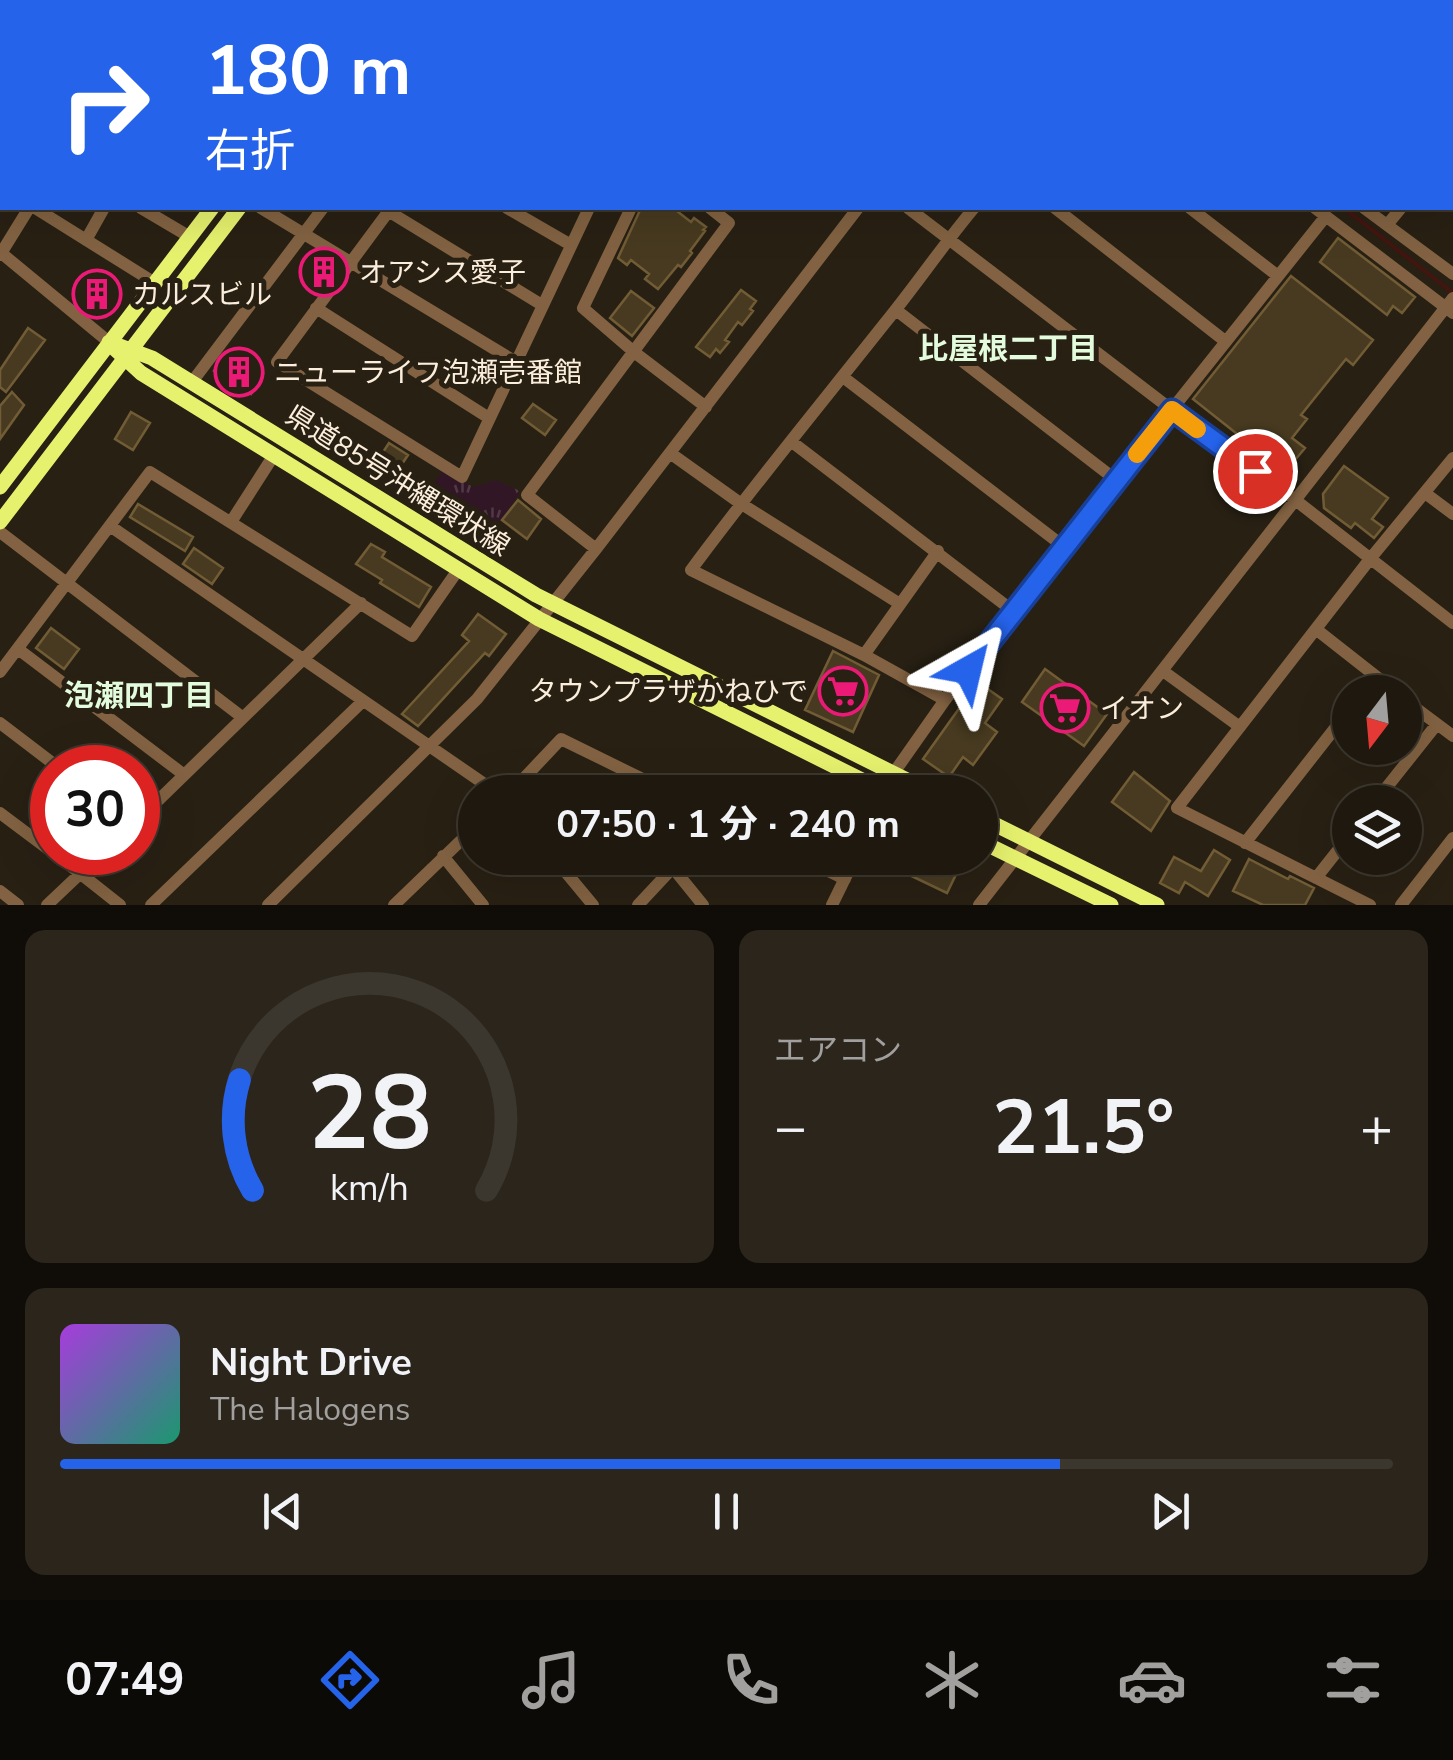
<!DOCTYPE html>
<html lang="ja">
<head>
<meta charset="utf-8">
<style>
	:root { --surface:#1e180e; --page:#2b251c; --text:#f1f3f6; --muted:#a1a09e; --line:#3c372e; --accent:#2563eb }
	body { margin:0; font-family:"Nunito Sans","Noto Sans JP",sans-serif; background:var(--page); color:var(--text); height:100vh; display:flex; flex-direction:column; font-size:38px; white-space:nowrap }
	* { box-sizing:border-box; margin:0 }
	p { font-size:32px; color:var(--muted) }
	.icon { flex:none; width:55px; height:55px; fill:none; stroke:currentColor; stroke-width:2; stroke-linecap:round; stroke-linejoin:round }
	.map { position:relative; height:905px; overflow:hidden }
	.details { display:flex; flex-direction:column; gap:25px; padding:25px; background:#100d08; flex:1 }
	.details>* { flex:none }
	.banner { position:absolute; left:0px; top:0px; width:1455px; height:210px; box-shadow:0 10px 40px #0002,0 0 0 2px var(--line); background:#2563eb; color:#fff; overflow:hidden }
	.needle { width:65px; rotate:196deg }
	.buttons { position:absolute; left:1332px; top:675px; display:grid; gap:20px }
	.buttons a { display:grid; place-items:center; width:90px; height:90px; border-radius:50%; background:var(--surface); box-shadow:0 10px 40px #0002,0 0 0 2px var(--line); font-size:50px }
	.speed { position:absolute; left:30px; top:745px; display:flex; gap:20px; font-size:50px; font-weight:700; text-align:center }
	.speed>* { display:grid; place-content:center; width:130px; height:130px; border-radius:50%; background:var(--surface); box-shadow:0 10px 40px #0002,0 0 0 2px var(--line); line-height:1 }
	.speed .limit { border:15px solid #d22; background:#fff; color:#111 }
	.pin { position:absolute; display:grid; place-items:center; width:85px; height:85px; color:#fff; margin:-42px; border:5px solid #fff; border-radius:50%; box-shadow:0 2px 10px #0007 }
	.me { position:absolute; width:110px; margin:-55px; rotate:37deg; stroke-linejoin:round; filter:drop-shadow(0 0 8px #0008) }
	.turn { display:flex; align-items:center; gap:35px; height:210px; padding:0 40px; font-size:45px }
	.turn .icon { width:130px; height:130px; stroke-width:2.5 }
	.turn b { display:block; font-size:70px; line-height:85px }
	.big { font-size:75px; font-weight:700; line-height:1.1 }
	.details .tile { flex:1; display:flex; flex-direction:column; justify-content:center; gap:15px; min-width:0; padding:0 35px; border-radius:20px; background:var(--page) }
	.details .dial { align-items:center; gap:0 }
	.dial svg { height:260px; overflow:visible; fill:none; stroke:var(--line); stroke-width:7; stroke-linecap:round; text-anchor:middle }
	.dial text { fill:var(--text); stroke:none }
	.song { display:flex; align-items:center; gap:30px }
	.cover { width:120px; height:120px; border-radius:15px; background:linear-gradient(135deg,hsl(280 70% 55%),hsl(160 70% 35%)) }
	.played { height:10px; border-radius:5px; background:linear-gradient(90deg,var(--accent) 75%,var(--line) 75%) }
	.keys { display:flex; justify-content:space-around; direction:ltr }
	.heat { display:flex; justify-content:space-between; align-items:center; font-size:55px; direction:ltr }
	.details .tiles { flex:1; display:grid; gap:25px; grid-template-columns:1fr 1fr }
	.tile:last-child { grid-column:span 2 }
	.trip { position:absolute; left:458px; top:775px; width:540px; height:100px; border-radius:50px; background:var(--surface); box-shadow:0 10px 40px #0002,0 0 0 2px var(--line); font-weight:700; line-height:100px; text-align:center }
	.menu { display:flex; height:160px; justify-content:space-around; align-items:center; background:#0c0a06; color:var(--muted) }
	.menu .icon { width:70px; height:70px }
	.menu .active { color:var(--accent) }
	.menu b { font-size:45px; color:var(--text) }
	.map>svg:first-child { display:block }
</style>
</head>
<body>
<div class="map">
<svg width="1453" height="905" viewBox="0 0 1453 905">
	<defs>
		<pattern id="park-tufts" width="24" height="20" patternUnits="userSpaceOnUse" patternTransform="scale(2.5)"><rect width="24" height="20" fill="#311626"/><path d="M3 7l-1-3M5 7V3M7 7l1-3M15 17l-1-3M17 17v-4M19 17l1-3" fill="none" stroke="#503845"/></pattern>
	</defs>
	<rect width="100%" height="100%" fill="#282013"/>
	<!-- park -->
	<path fill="url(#park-tufts)" d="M443,469L473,487L496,480L518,490L519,494L486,541L423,502Z"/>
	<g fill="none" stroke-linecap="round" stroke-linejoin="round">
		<!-- stream -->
		<path stroke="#431510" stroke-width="4" d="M1080,0L1083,2
			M1344,208L1453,293"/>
	</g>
	<!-- building -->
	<path fill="#473a20" stroke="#715c35" stroke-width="2.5" d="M641,208H673L691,222L694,218L706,227L703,230L705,231L690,251L692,253L681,267L678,265L658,289L645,279L649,274L631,260L627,265L618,258Z
		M1338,238L1415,297L1402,313L1393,306L1387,315L1320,262Z
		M1291,276L1373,340L1353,365L1346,359L1301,415L1307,419L1292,438L1305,448L1285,472L1193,399Z
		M88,279L117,298L106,309L76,290Z
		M741,290L756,301L750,309L753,311L742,325L738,322L725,340L729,342L720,353L716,349L710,357L696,347Z
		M631,291L654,308L632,336L610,318Z
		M28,328L45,340L6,392L0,387V370Z
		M228,351L263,374L251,394L214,371Z
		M12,392L24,405L0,439V406Z
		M533,404L556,420L545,435L522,418Z
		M131,412L150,423L133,450L115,439Z
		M389,443L408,455L402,464L395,462L383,480L370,472Z
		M1344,466L1388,498L1372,519L1383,527L1374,538L1355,523L1351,528L1324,508L1323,494Z
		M518,500L541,519L527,539L502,520Z
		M138,504L193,537L185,551L130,517Z
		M371,544L385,552L382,557L431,587L419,607L380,583L382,580L356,564Z
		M194,548L223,568L212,584L183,564Z
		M478,614L506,634L489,656L485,653L418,726L402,714L469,641L462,635Z
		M51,628L79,649L64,669L36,648Z
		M833,651L879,675L853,732L805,710Z
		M1045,669L1107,714L1084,746L1022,702Z
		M978,682L1002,699L985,723L997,732L973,765L963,757L949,777L923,759Z
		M1134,772L1170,801L1151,831L1112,802Z
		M1214,850L1230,860L1208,896L1185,882L1179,893L1160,883L1174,857L1201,871Z
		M874,858H964L947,893Z
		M1249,859L1288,879L1290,876L1314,888L1305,905H1263L1233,891Z"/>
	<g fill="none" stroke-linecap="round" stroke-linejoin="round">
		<!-- minor -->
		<path stroke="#826242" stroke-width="12" d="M520,0L524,2
			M1052,0L1056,2
			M1107,0L1111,2
			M1234,0L1237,2
			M1372,0L1376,2
			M34,2L36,0
			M145,2L147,0
			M218,2L220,0
			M286,2L287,0
			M480,2L481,0
			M737,2L738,0
			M1021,2L1023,0
			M1131,2L1133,0
			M0,36L2,38
			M1452,59H1453
			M1452,140L1453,139
			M0,143L2,145
			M35,208L155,283
			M141,208L190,237
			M261,208L516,362
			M391,208L277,362L462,477L589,208
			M507,208L571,245
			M631,208L583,308L634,352L706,407
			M908,208L1172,410L1294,499L1453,623
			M1055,208L1225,341
			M1190,208L1278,276
			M1315,208L1453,313
			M1364,208L1453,274
			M388,211L542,305
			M1387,225L1401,208
			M86,240L104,208
			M0,252L109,342
			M0,255L29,208
			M316,308L489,418
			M896,310L1116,480
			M843,377L1063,546
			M192,382L323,208
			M792,442L1013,611
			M670,453L740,503L900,604
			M1425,493L1453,514
			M231,522L274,455
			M110,526L496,792
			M0,532L242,717
			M596,549L527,495L729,223L710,208
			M1317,630L1396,692
			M18,649L183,774
			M864,655L938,551
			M1163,671L1240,727
			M0,672L150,472L412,636L458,570
			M1363,692L1375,677
			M945,700L864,655L691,570C753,486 820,405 885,323C916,285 943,245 974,208
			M1405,700L1453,736
			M0,723L59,768
			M893,774L945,700L1063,546L1326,216
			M511,792L561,739L669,792
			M1375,802L1437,724
			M0,813L52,852
			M138,820L361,603
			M1245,843L1350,709
			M53,852L120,905
			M443,856L483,905
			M554,858L593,905
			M802,858L845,879
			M673,868L703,905
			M1316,878L1350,835
			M0,891L18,905
			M47,905L103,852
			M151,905L362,702
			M268,905L477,699L596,549L858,208
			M394,905L475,827
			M638,905L682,858
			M832,905L855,858
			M979,905L1453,298
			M1370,905L1177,808L1370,559L1453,458
			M1401,905L1453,838"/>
		<!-- major -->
		<path stroke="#e6f26e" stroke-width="15" d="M366,2L368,0
			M393,2L395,0
			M109,342L152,358L536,595L931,792
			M115,349L141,373L539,619L886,792
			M0,487L212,208
			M0,522L239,208
			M980,817L1157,905
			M980,841L1111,905"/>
	</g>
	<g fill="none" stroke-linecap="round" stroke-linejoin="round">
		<!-- route casing -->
		<g stroke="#184099" stroke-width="25">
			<path id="route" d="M968,670L1172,410L1255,471"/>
		</g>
		<!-- route -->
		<use href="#route" stroke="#2563eb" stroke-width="18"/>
		<!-- slow -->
		<path stroke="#f59e0b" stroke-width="18" d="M1137,454L1172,410L1197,429"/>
	</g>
	<!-- icons -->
	<defs>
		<g id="building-ring" transform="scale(2.5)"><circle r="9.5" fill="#282013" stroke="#ea1a76" stroke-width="1.5"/><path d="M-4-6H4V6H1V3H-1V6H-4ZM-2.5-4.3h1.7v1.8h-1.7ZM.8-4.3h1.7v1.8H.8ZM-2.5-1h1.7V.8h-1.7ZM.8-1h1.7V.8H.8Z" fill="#ea1a76"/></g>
		<g id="supermarket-ring" transform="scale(2.5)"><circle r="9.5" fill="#282013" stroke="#ea1a76" stroke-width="1.5"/><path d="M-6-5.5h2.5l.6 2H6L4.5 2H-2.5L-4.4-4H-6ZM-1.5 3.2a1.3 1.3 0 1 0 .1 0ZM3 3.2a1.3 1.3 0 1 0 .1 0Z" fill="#ea1a76"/></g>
	</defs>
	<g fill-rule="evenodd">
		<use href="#building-ring" x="324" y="272"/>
		<use href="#building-ring" x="97" y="294"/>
		<use href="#building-ring" x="239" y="372"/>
		<use href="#supermarket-ring" x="843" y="691"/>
		<use href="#supermarket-ring" x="1065" y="708"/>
	</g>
	<g text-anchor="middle" stroke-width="10" stroke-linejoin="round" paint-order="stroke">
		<!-- poi labels -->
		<g font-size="28" fill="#fceedc" stroke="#282013" text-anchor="start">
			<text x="359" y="282">オアシス愛子</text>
			<text x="132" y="304">カルスビル</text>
			<text x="274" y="382">ニューライフ泡瀬壱番館</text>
			<text x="808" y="701" text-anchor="end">タウンプラザかねひで</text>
			<text x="1100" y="718">イオン</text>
		</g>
		<!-- street labels -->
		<g font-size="28" fill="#fceedc" stroke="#282013">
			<text transform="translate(398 480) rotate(32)" y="10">県道85号沖縄環状線</text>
		</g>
		<!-- neighbourhood labels -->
		<g font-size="30" font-weight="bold" fill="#e3fcde" stroke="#282013">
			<text x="1008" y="359">比屋根二丁目</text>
			<text x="139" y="706">泡瀬四丁目</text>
		</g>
	</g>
</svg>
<div class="buttons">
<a><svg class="needle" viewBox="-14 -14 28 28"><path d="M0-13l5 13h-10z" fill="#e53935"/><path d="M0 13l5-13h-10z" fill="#a1a09e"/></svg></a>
<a><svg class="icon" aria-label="layers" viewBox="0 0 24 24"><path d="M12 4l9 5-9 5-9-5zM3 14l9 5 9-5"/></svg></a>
</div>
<div class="speed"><div class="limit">30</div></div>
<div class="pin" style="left:1255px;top:471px;background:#d93025"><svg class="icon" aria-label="arrive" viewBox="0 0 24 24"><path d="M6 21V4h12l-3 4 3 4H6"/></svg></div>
<svg class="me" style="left:968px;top:670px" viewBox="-20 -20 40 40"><path d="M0-17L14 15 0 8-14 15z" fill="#2563eb" stroke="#fff" stroke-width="4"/></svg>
<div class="trip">07:50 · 1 分 · 240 m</div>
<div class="banner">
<div class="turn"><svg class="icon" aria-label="right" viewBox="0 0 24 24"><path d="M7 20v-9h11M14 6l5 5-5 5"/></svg><div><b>180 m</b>右折</div></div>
</div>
</div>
<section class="details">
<div class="tiles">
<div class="tile dial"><svg viewBox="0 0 100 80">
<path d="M14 69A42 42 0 1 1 86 69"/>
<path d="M14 69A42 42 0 0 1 10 35" stroke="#2563eb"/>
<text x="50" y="56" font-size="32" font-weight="700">28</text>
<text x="50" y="72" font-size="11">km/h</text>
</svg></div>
<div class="tile"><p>エアコン</p>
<div class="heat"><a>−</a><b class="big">21.5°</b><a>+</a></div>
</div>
<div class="tile">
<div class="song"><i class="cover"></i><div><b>Night Drive</b><p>The Halogens</p></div></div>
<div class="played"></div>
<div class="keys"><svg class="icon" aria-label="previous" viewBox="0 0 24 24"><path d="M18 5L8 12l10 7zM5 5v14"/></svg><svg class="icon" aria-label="pause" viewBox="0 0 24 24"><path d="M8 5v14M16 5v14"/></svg><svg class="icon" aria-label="next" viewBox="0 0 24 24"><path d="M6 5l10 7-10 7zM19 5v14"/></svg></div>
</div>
</div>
</section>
<nav class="menu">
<b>07:49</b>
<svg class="icon active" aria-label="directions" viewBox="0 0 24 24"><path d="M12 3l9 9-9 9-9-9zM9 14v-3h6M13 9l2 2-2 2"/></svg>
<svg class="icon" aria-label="music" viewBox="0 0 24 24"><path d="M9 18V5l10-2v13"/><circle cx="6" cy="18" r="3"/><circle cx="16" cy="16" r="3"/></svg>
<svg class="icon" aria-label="phone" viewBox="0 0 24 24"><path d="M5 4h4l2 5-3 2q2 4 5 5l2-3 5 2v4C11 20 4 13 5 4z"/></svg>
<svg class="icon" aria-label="climate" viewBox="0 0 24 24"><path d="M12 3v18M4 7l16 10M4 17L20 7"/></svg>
<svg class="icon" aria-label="car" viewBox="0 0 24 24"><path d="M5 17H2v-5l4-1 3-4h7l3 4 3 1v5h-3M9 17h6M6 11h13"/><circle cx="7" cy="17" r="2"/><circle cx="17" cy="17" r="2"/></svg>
<svg class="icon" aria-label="filters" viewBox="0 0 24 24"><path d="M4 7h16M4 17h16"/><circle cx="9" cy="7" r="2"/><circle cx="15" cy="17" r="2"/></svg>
</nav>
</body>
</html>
